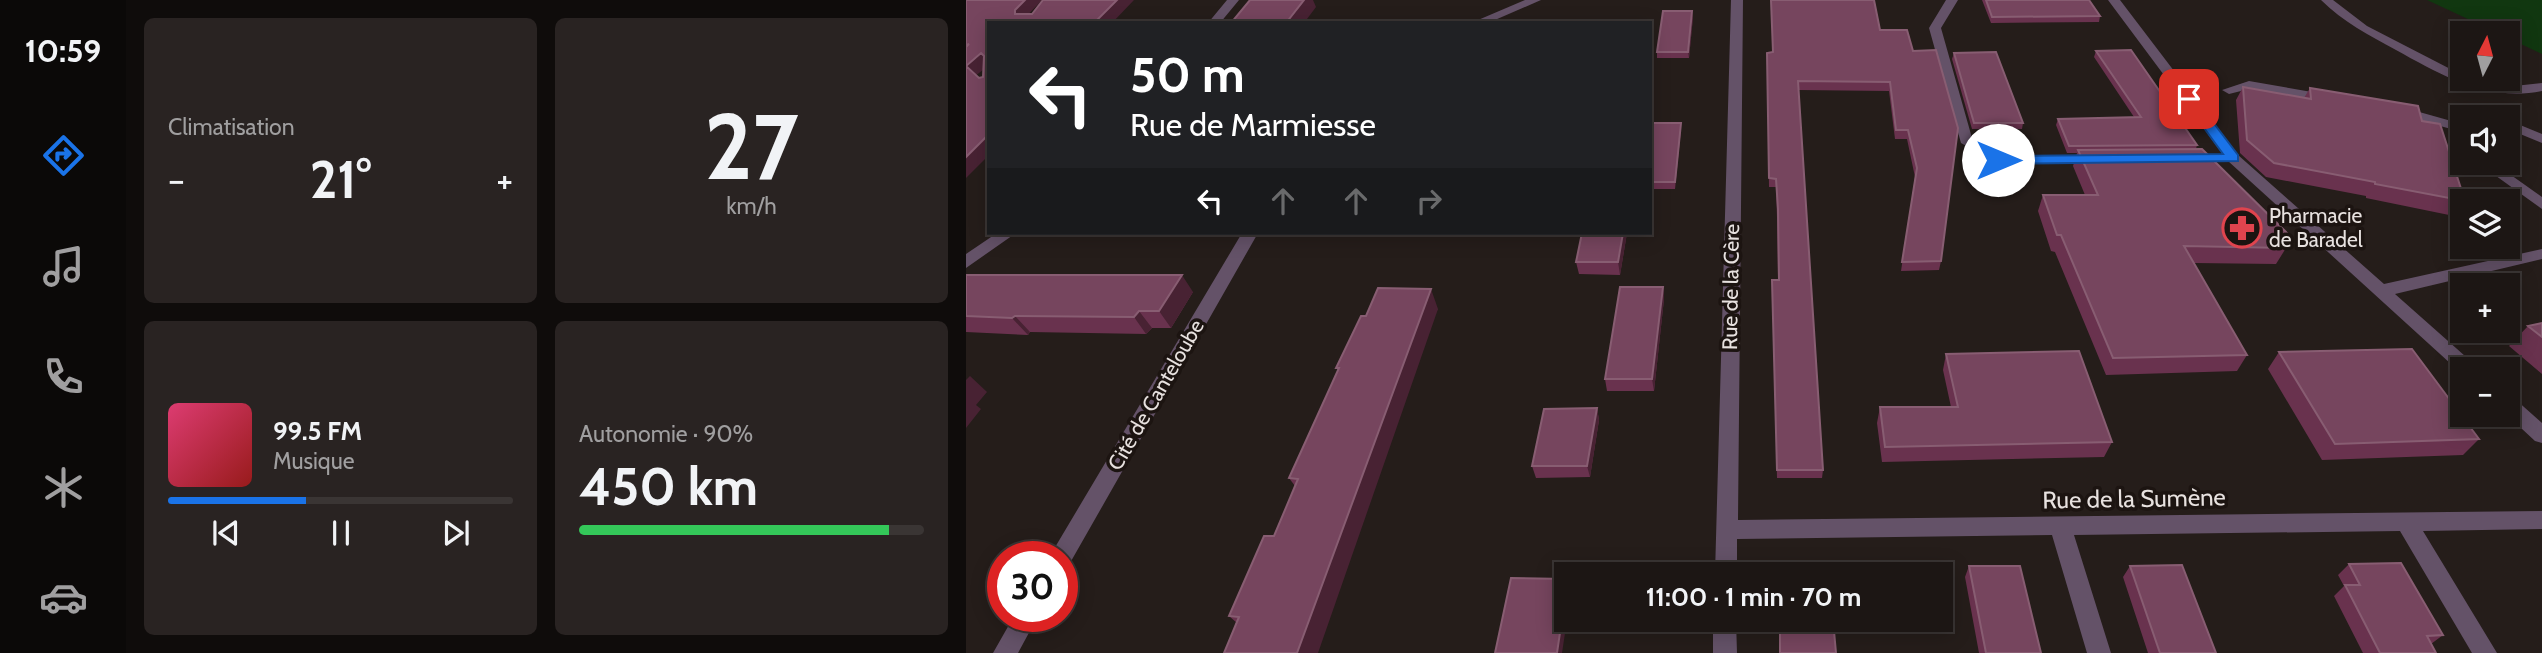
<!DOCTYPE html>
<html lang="fr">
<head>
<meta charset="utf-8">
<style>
	:root { --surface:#1c1614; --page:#292322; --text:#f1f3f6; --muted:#a09fa0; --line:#3a3534; --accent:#1a73e8 }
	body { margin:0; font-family:Cabin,sans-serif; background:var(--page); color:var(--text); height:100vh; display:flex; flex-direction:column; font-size:26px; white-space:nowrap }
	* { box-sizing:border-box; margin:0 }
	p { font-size:23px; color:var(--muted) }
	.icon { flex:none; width:38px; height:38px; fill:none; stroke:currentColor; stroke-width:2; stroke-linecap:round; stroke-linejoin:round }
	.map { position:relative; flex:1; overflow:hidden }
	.side { display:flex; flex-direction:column; gap:18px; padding:18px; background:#0f0c0b; width:840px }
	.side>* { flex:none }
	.guide { position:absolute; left:21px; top:21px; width:665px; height:214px; border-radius:0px; box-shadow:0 4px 18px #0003,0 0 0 2px var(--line); background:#202124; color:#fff; overflow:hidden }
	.needle { width:46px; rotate:6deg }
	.tools { position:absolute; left:1484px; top:21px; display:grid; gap:14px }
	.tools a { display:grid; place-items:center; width:70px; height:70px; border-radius:0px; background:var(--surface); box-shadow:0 4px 18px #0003,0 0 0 2px var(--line); font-size:35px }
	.speed { position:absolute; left:21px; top:541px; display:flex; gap:14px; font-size:35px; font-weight:700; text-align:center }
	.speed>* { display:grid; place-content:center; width:91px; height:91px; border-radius:50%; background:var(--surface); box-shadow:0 4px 18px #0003,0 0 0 2px var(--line); line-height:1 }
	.speed .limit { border:10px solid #d22; background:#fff; color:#111 }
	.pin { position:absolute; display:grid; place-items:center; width:60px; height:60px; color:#fff; margin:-30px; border-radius:14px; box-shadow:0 4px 10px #0006 }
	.me { position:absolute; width:77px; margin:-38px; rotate:90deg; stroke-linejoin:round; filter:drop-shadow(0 0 5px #0008) }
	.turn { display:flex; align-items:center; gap:24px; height:147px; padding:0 28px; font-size:32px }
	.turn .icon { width:91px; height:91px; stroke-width:2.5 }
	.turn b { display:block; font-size:49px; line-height:60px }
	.lanes { display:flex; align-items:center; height:66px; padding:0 28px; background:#0003; justify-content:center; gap:35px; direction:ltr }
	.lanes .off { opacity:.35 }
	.big { font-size:52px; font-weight:800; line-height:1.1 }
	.side .card { flex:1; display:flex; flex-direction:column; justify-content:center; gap:10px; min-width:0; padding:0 24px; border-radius:10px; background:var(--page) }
	.side .dial { align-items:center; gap:0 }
	.dial b { font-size:91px; line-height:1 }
	.song { display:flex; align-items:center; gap:21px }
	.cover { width:84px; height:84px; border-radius:10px; background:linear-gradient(135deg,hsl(340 70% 55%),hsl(0 70% 35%)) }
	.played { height:7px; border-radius:4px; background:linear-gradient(90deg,var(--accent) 40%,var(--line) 40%) }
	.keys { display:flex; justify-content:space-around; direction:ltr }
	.heat { display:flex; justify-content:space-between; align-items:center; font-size:38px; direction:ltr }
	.charge { height:10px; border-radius:5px; background:linear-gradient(90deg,#34c759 90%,var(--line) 0) }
	.side .tiles { flex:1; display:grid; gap:18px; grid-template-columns:repeat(2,1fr) }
	.trip { position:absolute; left:588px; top:562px; width:399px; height:70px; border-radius:0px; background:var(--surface); box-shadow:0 4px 18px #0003,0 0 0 2px var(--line); font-weight:800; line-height:70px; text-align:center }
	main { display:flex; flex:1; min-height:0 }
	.menu { display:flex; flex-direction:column; width:126px; justify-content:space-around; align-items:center; background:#0b0908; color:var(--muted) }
	.menu .icon { width:49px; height:49px }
	.menu .on { color:var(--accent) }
	.menu b { font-size:32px; color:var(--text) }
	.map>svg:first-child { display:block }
</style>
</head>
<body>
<main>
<nav class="menu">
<b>10:59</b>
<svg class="icon on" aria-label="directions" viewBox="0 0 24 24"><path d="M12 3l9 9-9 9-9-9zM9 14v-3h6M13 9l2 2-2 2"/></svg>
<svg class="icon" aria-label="music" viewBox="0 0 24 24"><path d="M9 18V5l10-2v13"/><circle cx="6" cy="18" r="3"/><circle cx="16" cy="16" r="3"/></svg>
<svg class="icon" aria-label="phone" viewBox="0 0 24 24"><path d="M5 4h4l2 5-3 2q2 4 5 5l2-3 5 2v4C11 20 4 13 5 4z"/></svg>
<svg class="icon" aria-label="climate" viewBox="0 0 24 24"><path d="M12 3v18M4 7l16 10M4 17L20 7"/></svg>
<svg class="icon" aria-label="car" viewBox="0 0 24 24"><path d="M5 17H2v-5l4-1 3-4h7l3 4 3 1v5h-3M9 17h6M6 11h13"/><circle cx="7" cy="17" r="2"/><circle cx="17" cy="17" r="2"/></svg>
</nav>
<section class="side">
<div class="tiles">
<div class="card"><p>Climatisation</p>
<div class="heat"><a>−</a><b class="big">21°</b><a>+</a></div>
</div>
<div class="card dial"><b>27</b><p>km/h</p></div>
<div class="card">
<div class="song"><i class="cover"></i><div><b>99.5 FM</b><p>Musique</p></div></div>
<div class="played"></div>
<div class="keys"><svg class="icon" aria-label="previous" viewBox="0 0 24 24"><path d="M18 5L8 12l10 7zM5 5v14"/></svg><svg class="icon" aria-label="pause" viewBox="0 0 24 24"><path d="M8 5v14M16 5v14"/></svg><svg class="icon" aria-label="next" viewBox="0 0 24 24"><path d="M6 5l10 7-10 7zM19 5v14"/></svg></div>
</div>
<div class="card"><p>Autonomie · 90%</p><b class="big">450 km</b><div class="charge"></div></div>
</div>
</section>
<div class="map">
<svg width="1576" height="653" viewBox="0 0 1576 653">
	<rect width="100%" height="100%" fill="#251d1a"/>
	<!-- green -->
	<path fill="#113710" d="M1461,0H1576V54L1542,38V33H1532Z"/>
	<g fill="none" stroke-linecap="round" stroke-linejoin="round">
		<!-- service -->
		<path fill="#645268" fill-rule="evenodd" d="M1355,0H1367L1401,26L1496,75V79L1539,87L1576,83V91C1521,102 1477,76 1430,50C1403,35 1377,22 1355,0Z"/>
		<!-- minor -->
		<path fill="#645268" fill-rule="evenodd" d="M261,0H273L254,23H242Z
			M559,0H575L522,23H505Z
			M765,0H777L772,520L1576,511V529L1457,531L1531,653H1506L1434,531L1108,535L1145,653H1121L1086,535L771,539V574H749Z
			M980,0H992L975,28L1006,138L1035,156L1131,155L1138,159L1136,162L1032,164L995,143L963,28Z
			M1142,0H1154L1272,155L1418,284L1576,249V259L1429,294L1508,364L1511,369H1496V374L1262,161Z
			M1283,81L1363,95L1370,99L1363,103L1283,89L1263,94L1256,90Z
			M1432,106L1496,124V132L1427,113V107Z
			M1542,120L1576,134V143L1542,129Z
			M1512,163H1528L1576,197V209Z
			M31,233H50L0,268V254Z
			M276,233H292L104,563L96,566V556H85L88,549Z
			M1542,397L1549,399L1576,423V443L1569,441L1541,415Z
			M48,616H72L52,653H27Z
			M747,620H770L771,653H747Z"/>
	</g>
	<!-- wall -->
	<path fill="#69324e" d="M1016,0H1123L1134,16L1133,22L1025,23Z
		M727,17L723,58H691V52Z
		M914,30H941L975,261L973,270L935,271L949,177L941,139H929L923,91L832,90L857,470L856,478H811L806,289L812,280L811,218L810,187H803L801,53L807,52Z
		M1130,51L1231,145L1230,149L1320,248L1310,264L1228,263L1281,355L1271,371L1140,375L1089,252L1085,251L1072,211L1077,195H1119L1107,166L1111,153H1101L1090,125L1092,119L1168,117L1128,57Z
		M988,53L1057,123L1056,129H1006L986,59Z
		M1277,87L1338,98L1344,88L1456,121L1496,201V206L1488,216L1400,198V196L1300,177L1274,153L1270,100Z
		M684,123L715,129L709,189H684Z
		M616,233H661L654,275L613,274L610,262Z
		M0,275L227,292L205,328H186L180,334L64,332L62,335L0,332Z
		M697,287L698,299L688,391H641L639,379Z
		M472,309L271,623L263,616L308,536L329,486L323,478L372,370L370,368Z
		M1576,323V374L1543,346L1562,326Z
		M1313,352L1513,439L1497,455L1356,460L1302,369Z
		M980,354L1146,442L1138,457L916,462L911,423L914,407H985L977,370Z
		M631,408L633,420L624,477L570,478L566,466Z
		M1383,564L1477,635L1465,644L1470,653H1397L1368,596L1378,586L1372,575Z
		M1003,566L1075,653H1013L999,577Z
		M1164,566L1250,653H1182L1157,577Z"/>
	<!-- shaded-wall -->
	<path fill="#482233" d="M59,0H76L56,21L49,14V10Z
		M151,0H168L146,23H132L131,20Z
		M338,0H347L350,7L338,23H320Z
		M726,11L727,17L723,58L722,52Z
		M15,53L23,65L8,77L0,66Z
		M715,123V129L709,189V182Z
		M23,134V155L0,178V157Z
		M657,233H661L654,275L652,262Z
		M1324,236L1317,248L1315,239Z
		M216,275L227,292L205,328L193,311Z
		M697,287L698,299L688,391L686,379Z
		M465,289L472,309L352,653H331Z
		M173,311L186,328L180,334L168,317Z
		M49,316L64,332L62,335L46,318Z
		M4,376L21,392L10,405L15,409L0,428V380Z
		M631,408L633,420L624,477L621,466Z
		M600,592V620H601L596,653H591Z"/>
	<!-- building -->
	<path fill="#76455e" stroke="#885d72" stroke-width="2" fill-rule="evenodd" d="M0,0H59L49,10V14H66L77,0H151L131,20H134L132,23H23V134L0,157V47L3,44L0,45ZM15,53L18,56L17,77L13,78L0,66Z
		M284,0H338L320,23H265Z
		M805,0H908L914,30H941L947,51L970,50L992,128L975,261L936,262L951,168L942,130H930L924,82L832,81L857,470H811L806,280H813L812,209L810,179L803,178L801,53L807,52Z
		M1020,0H1123L1134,16L1026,17Z
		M697,11H726L722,52H691Z
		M1165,50L1231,145L1103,146L1092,119L1175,117L1130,51Z
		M1030,52L1057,123H1008L988,53Z
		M1277,87L1345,99L1344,88L1452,106L1456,121L1474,124L1499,201L1409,184V182L1308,163L1281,140Z
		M684,123H715L709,182H684Z
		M1236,149L1324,236L1315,239L1320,248L1218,246L1281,355L1147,358L1095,235H1091L1077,195H1132L1112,150Z
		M616,233H657L652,262H610Z
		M0,275H216L193,311H173L168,317L49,316L46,318L0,316Z
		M654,287H697L686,379H639Z
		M412,288L465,289L331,653H258L273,617L263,616L298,536H308L332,479L323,478L373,368H370L395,316H400Z
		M1576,323V337L1562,326Z
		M1446,349L1513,439L1369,444L1313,352Z
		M1113,351L1146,442L919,447L914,407H992L980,354Z
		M631,408L621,466H566L578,409Z
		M1435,563L1477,635L1461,636L1470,653H1414L1379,585H1394L1383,564Z
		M1216,565L1250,653H1194L1164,566Z
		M1003,566H1054L1075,653H1020Z
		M813,568H864V574H813Z
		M545,578L600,579V592L591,653H529Z
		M814,620H867L870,653H814Z"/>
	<!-- route -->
	<path fill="#1a73e8" stroke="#114b97" stroke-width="2" d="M1223,95L1227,96L1272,155V161L1032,164L1026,160L1032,156L1257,154L1217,99Z"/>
	<!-- icons -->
	<defs>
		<g id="pharmacy-ring" transform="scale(2.0125)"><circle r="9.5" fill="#1c1411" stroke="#e0444e" stroke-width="1.5"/><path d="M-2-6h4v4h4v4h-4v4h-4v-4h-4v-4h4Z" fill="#e0444e"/></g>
	</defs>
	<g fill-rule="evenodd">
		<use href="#pharmacy-ring" x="1276" y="228"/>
	</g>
	<g text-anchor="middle" stroke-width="7" stroke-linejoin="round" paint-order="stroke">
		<!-- poi labels -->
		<g font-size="21" fill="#e7e1df" stroke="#1c1411" text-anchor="start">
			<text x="1303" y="223">Pharmacie<tspan x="1303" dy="24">de Baradel</tspan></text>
		</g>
		<!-- street labels -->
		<g font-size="21" fill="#e7e1df" stroke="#1c1411">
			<text transform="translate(765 287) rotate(-89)" y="7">Rue de la Cère</text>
			<text transform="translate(190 395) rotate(-60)" y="7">Cité de Canteloube</text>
		</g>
		<!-- near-street labels -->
		<g font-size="24" fill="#e7e1df" stroke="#1c1411">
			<text transform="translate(1168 499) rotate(-1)" y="8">Rue de la Sumène</text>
		</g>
	</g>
</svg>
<div class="tools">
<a><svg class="needle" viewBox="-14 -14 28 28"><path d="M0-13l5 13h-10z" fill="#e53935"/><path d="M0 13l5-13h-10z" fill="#a09fa0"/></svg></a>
<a><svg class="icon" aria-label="sound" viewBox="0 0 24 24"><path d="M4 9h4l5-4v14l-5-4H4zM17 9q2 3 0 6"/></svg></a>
<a><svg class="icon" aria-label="layers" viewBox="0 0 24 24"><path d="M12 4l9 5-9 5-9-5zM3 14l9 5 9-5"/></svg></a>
<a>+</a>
<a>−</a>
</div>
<div class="speed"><div class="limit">30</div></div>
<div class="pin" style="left:1223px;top:99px;background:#d93025"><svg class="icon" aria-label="arrive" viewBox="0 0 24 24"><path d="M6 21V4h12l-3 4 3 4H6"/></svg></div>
<svg class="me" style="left:1032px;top:160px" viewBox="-20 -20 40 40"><circle r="19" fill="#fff"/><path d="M0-13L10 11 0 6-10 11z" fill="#1a73e8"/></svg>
<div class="trip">11:00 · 1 min · 70 m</div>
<div class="guide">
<div class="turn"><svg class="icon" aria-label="left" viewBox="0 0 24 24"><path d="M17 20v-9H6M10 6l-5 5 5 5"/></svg><div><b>50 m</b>Rue de Marmiesse</div></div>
<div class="lanes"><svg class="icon" aria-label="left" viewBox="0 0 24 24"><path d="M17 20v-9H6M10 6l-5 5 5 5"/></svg><svg class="icon off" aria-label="ahead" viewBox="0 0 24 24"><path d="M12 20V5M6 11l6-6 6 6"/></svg><svg class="icon off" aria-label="ahead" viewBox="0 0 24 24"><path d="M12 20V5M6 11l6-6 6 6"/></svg><svg class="icon off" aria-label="right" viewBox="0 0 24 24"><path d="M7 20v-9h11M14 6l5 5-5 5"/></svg></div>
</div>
</div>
</main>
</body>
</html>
